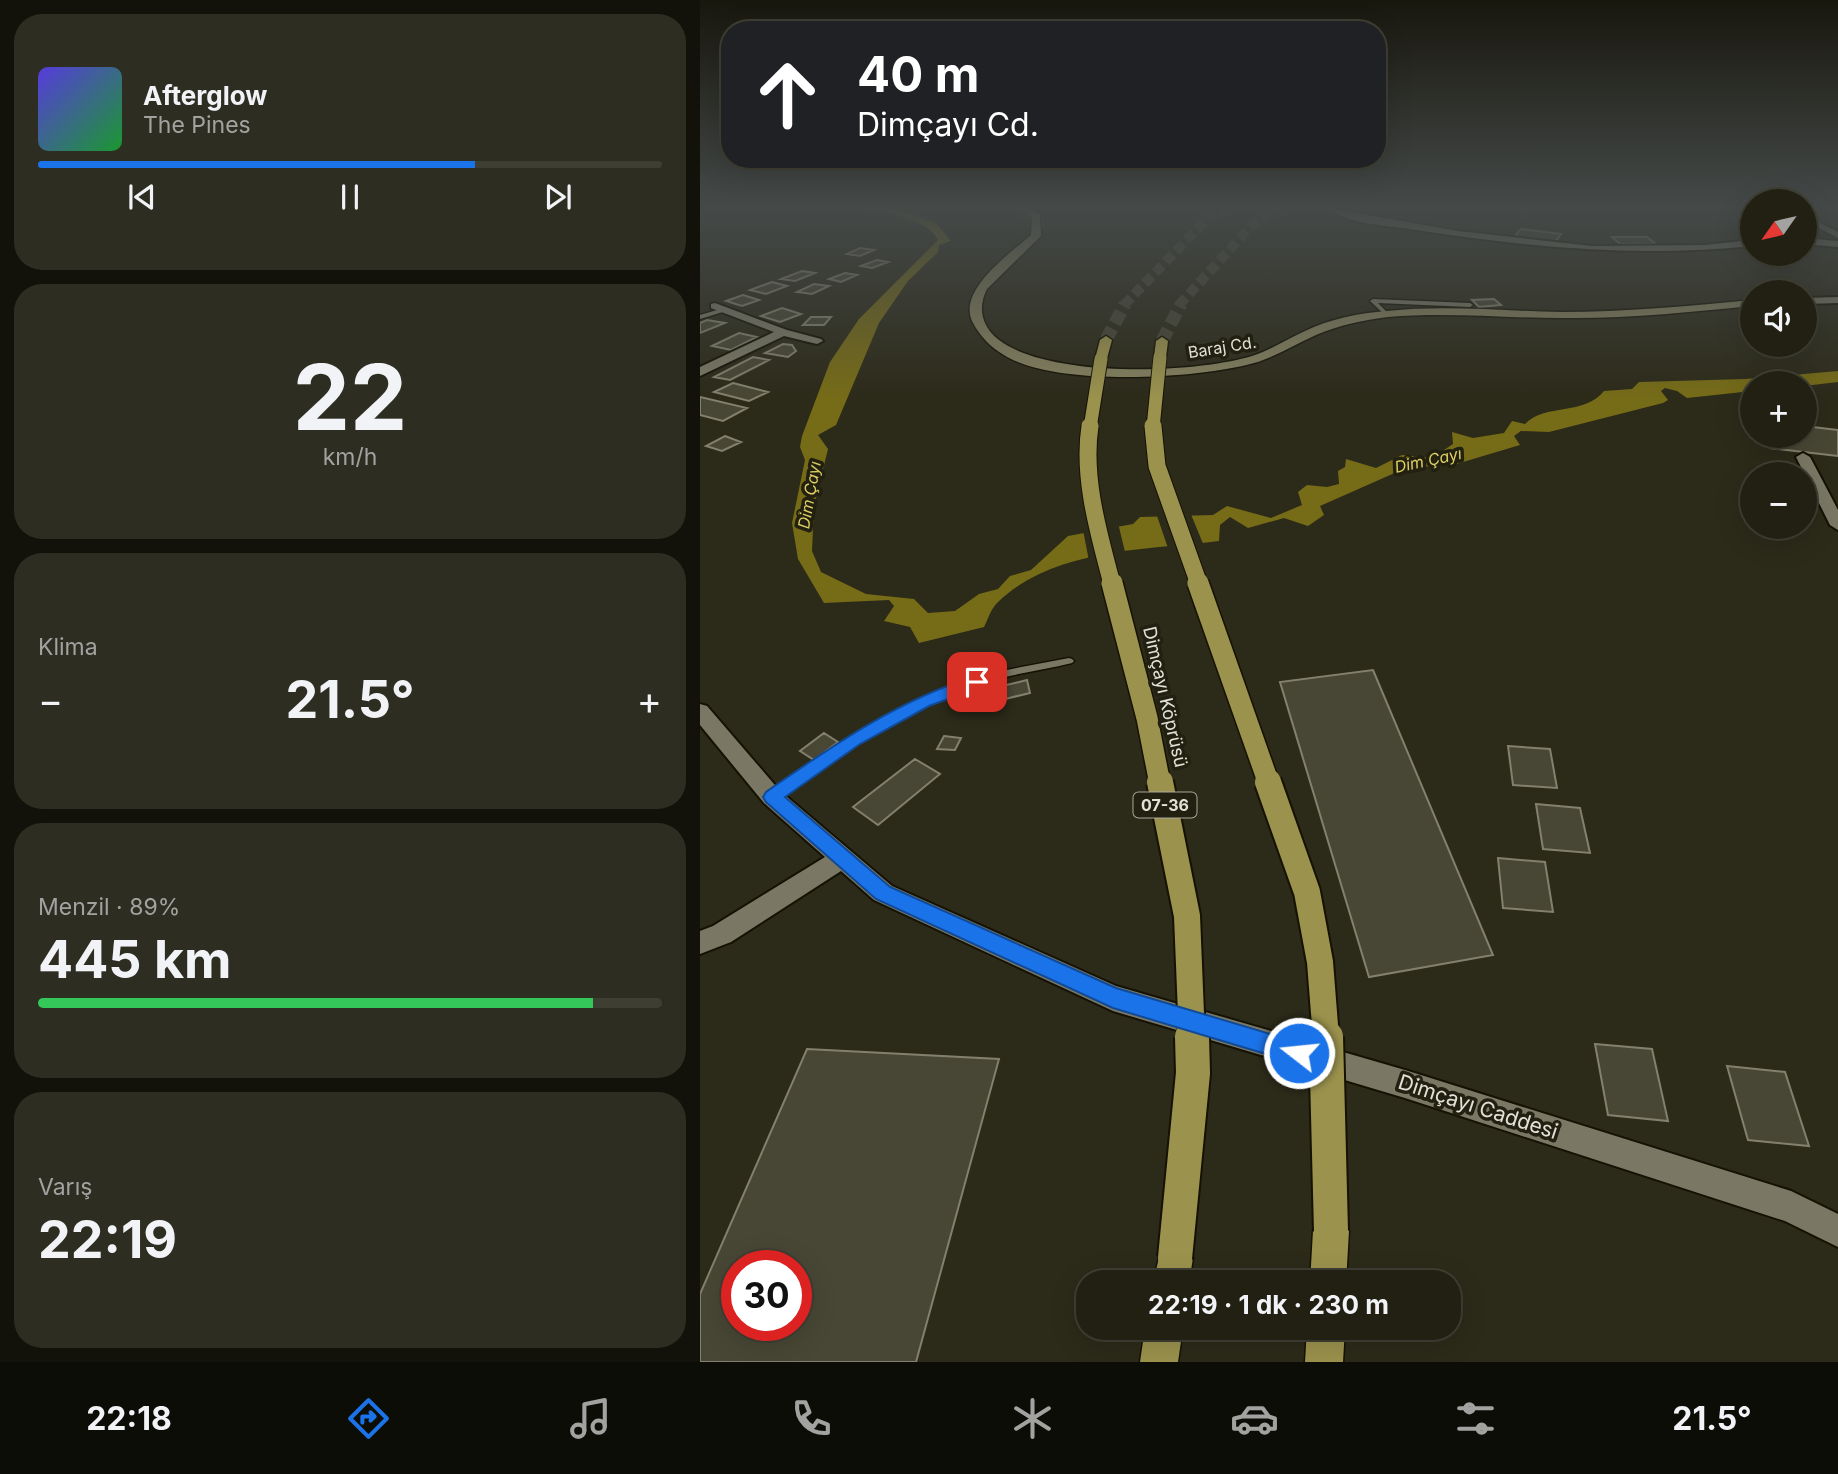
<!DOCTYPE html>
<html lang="tr">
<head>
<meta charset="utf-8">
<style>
	:root { --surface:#212013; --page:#2d2d21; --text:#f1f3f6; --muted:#a2a3a0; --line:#3e3e33; --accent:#1a73e8 }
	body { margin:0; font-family:Inter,sans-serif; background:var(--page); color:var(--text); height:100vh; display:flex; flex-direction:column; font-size:26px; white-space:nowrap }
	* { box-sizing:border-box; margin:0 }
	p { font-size:23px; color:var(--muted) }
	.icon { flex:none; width:38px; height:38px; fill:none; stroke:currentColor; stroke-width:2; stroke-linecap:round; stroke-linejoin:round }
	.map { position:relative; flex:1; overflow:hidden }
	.sheet { display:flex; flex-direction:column; gap:14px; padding:14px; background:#12120a; width:700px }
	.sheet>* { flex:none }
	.banner { position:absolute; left:21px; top:21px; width:665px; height:147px; border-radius:28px; box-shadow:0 7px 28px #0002,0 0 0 2px var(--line); background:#202124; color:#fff; overflow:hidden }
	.needle { width:46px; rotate:236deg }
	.tools { position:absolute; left:1040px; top:189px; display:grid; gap:14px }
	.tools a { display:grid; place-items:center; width:77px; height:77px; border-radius:50%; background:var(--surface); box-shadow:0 7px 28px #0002,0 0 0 2px var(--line); font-size:35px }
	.speed { position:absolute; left:21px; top:1250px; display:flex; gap:14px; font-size:35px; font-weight:700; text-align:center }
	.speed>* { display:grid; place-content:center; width:91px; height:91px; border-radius:50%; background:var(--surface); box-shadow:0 7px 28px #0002,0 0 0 2px var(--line); line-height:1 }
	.speed .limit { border:10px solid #d22; background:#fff; color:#111 }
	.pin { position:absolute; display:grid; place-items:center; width:60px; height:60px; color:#fff; margin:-30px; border-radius:14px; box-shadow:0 4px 10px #0006 }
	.me { position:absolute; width:77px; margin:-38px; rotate:286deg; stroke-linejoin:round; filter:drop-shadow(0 0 5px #0008) }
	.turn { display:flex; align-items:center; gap:24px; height:147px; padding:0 21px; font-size:32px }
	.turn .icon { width:91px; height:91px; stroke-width:2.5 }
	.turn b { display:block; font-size:49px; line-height:60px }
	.big { font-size:52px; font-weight:700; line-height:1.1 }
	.sheet .widget { flex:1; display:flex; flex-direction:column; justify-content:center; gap:10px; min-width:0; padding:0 24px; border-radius:28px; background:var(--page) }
	.sheet .dial { align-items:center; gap:0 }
	.dial b { font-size:91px; line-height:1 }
	.song { display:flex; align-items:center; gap:21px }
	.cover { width:84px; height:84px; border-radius:10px; background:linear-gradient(135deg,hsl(250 70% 55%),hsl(130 70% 35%)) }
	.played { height:7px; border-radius:4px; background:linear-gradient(90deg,var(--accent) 70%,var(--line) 70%) }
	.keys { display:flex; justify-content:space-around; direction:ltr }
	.heat { display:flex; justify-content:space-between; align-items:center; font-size:38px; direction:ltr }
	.charge { height:10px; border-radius:5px; background:linear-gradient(90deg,#34c759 89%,var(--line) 0) }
	.trip { position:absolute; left:376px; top:1270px; width:385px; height:70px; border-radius:28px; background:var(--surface); box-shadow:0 7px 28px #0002,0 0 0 2px var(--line); font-weight:700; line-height:70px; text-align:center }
	.tabs { display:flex; height:112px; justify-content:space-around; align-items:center; background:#0d0d08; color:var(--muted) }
	.tabs .icon { width:49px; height:49px }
	.tabs .current { color:var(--accent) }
	.tabs b { font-size:32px; color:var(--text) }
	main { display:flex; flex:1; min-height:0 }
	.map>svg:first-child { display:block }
</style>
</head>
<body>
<main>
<section class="sheet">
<div class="widget">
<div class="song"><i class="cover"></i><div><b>Afterglow</b><p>The Pines</p></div></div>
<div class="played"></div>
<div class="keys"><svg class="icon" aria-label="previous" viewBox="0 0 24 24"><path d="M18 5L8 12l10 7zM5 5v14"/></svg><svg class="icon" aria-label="pause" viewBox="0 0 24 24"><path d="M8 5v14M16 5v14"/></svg><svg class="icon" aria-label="next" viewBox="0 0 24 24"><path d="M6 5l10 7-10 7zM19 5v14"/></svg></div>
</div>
<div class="widget dial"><b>22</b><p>km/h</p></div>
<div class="widget"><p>Klima</p>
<div class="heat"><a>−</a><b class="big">21.5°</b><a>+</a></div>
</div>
<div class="widget"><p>Menzil · 89%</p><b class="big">445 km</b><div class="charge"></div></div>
<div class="widget"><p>Varış</p><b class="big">22:19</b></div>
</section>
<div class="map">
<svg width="1138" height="1362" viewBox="0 0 1138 1362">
	<rect width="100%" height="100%" fill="#2c2a19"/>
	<!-- water -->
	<path fill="#766b17" d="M163,208H192L236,223L251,241L239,245L238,252L208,281L179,323L136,425L118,435L128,449L114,506L112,551L121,572L166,594L214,599L228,613L255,611L279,594L298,589L310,576L331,570L368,536L433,524L440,517L513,515L527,506L571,518L602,505L598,492L607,485L627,487L639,484L638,471L645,467L646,459L676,468L702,455L732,458L753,444L752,432L773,438L804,433L812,421L825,424C845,403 884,416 904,391L932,389L939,382L1045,379L1138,371V382L1104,386V383H1052V391L987,398L977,391L965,388L961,391L968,400L963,403L849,432L821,431L814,436L820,445L753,465L706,468L620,506L624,515L608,526L584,518L548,528L530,517L520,525L519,541C446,550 353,548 297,603C291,609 288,619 284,627L219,643L210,627L184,621L194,606L189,600L124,603L98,559L92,523L105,460L100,447L102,436L130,362L159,319L238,240C227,218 185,213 163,208Z"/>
	<!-- pier -->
	<path fill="#2c2a19" d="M490,512L504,546L469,551L456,513Z
		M418,523L426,556L389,561L383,530Z"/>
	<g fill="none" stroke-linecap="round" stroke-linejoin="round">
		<!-- stream -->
		<path stroke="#766b17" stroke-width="2.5" d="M340,235L342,220"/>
	</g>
	<!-- building -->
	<path fill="#484634" stroke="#83806d" stroke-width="2" fill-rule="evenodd" d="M821,229L861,234L855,242L814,237Z
		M912,237H947L956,244H920Z
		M160,248L174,250L160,256L147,254Z
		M177,260L188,262L172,268L161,266Z
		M102,271L115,273L95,281L81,279Z
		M145,273L157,275L141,282L129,279Z
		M72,282L87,286L66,294L50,290Z
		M114,284L129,286L112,294L97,292Z
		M43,295L59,300L42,306L26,301Z
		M794,299L801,305L779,307L772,300Z
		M82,308L101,314L80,322L61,316Z
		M111,317H131L124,325H103Z
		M7,320L25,323L0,333V323Z
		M39,333L57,337L31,350L12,346Z
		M83,344L92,345L96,351L88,357L65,353Z
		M53,357L69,360L30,380L14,377Z
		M33,383L68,392L49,401L14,392Z
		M0,397L47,408L23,421L0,415Z
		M1104,426L1138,430V456L1070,448L1066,436H1104Z
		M25,436L41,442L22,451L6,446Z
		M673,670L793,955L669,977L580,682Z
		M327,680L330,693L301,700L298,687Z
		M282,692L287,702L264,711L258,700Z
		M124,733L138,742L114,760L100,751Z
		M244,736L261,738L255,750L237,749Z
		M808,746L850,749L857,788L813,785Z
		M215,759L240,774L178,825L153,807Z
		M836,804L880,808L890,853L843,849Z
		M798,858L845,862L853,912L803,908Z
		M895,1044L952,1049L968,1121L908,1115Z
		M107,1049L299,1059L216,1362H0V1294ZM37,1265H96V1325H37Z
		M1027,1066L1085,1072L1109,1146L1048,1140Z"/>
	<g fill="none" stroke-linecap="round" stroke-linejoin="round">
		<!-- highway-tunnel-far1 -->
		<path stroke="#474536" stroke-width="10" stroke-dasharray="10 5" stroke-linecap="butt" d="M424,305L508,218L528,208
			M479,305L554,223L581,208"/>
		<!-- highway-tunnel -->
		<path stroke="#474536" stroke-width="13" stroke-dasharray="13 6" stroke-linecap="butt" d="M406,340L425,304
			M462,341L481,304"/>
		<!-- lane casing -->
		<g stroke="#151204" stroke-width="3">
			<path id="lane" d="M673,299L770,303L773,305L770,307L678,303L689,314L686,316L671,302L670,301Z
				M24,308L26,309V311L0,319V315Z
				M369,658L372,659L374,661L372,663C339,671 305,675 272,686C200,710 138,757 76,800L72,801L68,800L67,797L68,794C130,751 192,705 264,681C298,670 334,665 369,658Z"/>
		</g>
		<!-- street casing -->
		<g stroke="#151204" stroke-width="4">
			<path id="street" d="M628,208L758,231L892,246L1005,245L1052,240V246C935,258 826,247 710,229C684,225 650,225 628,208Z
				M1104,215L1138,232V238L1104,220Z
				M1104,238L1138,241V247L1104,244Z
				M1138,297V303L1104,304V298Z
				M15,303L87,330L121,339L123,341L117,344L84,336L0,376V367L74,332L11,308V304Z
				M1103,453L1110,457L1138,510V530L1130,525L1096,457Z
				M0,704L7,706L80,791L192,886L416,986L705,1070L1091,1191L1138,1214V1247L1085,1221L705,1098L413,1011L174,900L141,871L31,942L0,954V931L13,926L125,857L64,803L0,725Z"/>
		</g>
		<!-- secondary casing -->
		<g stroke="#151204" stroke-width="3">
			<path id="secondary" d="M319,208H330L340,215L341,236L287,289C277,308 282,327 299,340C349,378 493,374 552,356C571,350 587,339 605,331C630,319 659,313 687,311C745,305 803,311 861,312C925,312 988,306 1052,300V306C989,312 926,319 862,318C804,318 746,312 688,317C663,320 639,325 616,335C595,344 576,357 554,363C497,379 354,387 304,355C290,347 279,335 272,321C258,289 311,253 331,235L332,218Z"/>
		</g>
		<!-- highway casing -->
		<g stroke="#151204" stroke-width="3">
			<path id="highway" d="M406,336L412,340L406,362H396L395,359L400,340Z
				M462,337L468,341L466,357L460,361L454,357L456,341Z
				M631,1213L643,1219L649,1231L646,1283H610L613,1231L619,1219Z
				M475,1240L488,1245L493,1258L489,1283H453L462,1245Z
				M445,1328H483L478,1362H440Z
				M607,1328H645L643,1362H605Z"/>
		</g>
		<!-- lane -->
		<use href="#lane" fill="#7a7865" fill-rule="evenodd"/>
		<!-- street -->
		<use href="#street" fill="#7a7865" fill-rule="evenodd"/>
		<!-- secondary -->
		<use href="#secondary" fill="#84805e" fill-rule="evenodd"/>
		<!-- highway -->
		<use href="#highway" fill="#9b924d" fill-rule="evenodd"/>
		<!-- highway-bridge-far4 casing -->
		<g stroke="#151204" stroke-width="15" stroke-linecap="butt">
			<path id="highway-bridge-far4" d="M390,428L401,359
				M453,428L460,357"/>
		</g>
		<!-- highway-bridge-far3 casing -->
		<g stroke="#151204" stroke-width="19" stroke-linecap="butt">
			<path id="highway-bridge-far3" d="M390,426C382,478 399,534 412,584
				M453,426L457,466L499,584"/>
		</g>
		<!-- highway-bridge-far2 casing -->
		<g stroke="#151204" stroke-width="24" stroke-linecap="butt">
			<path id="highway-bridge-far2" d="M412,583L447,718L460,784
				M498,583L569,784"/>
		</g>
		<!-- highway-bridge-far1 casing -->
		<g stroke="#151204" stroke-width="30" stroke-linecap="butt">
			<path id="highway-bridge-far1" d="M460,782L487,916L492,1038
				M568,782L607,892L620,962L626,1038"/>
		</g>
		<!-- highway-bridge casing -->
		<g stroke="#151204" stroke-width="38" stroke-linecap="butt">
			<path id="highway-bridge" d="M626,1037L631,1231
				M475,1258L493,1073L492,1037"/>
		</g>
		<!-- highway-bridge-far4 -->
		<use href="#highway-bridge-far4" stroke="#9b924d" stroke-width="13"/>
		<!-- highway-bridge-far3 -->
		<use href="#highway-bridge-far3" stroke="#9b924d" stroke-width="17"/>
		<!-- highway-bridge-far2 -->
		<use href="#highway-bridge-far2" stroke="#9b924d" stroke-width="21"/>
		<!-- highway-bridge-far1 -->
		<use href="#highway-bridge-far1" stroke="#9b924d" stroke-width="26"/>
		<!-- highway-bridge -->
		<use href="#highway-bridge" stroke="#9b924d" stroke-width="34"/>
	</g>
	<!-- sky -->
	<linearGradient id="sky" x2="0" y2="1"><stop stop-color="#18170e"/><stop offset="0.52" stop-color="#454a49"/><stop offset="1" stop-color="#454a49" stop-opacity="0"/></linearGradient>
	<rect width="1138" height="399" fill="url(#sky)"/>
	<!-- route -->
	<path fill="#1a73e8" stroke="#114b97" stroke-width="2" d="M277,676L285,682L283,686L229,706L160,744L85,797L190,887L416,988L607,1045L610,1053L607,1061L599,1064L413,1008L176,899L66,802L63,797L66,792C132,746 199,699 277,676Z"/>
	<g text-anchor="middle" stroke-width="7" stroke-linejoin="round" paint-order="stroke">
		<!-- far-street labels -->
		<g font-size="16" fill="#e3e1d7" stroke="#222010">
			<text transform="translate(522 347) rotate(-9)" y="6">Baraj Cd.</text>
		</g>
		<!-- far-water labels -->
		<g font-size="16" font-style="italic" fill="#decf63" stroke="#222010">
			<text transform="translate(728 460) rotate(-12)" y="6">Dim Çayı</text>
			<text transform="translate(109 495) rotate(-80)" y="6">Dim Çayı</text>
		</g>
		<!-- shield labels -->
		<rect fill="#222010" stroke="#a9a79b" stroke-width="2" x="433.5" y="792.5" width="63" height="25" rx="5"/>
		<g font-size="16" font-weight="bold" fill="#e3e1d7">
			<text x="465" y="811">07-36</text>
		</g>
		<!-- street labels -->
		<g font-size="18" fill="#e3e1d7" stroke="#222010">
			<text transform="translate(465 697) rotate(77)" y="6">Dimçayı Köprüsü</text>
		</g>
		<!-- near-street labels -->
		<g font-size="21" fill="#e3e1d7" stroke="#222010">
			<text transform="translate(778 1107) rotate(18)" y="7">Dimçayı Caddesi</text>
		</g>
	</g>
</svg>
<div class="tools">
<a><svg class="needle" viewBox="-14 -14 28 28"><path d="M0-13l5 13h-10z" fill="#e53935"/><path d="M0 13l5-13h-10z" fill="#a2a3a0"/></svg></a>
<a><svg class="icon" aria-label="sound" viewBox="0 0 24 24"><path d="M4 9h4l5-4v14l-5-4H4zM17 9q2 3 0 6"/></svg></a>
<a>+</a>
<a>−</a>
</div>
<div class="speed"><div class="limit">30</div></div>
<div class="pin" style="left:277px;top:682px;background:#d93025"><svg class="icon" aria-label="arrive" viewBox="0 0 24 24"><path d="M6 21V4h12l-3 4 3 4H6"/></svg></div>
<svg class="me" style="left:599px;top:1053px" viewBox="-20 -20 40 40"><circle r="17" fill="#1a73e8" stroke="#fff" stroke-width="3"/><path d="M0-11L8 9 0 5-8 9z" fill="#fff"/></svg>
<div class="trip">22:19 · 1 dk · 230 m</div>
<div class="banner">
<div class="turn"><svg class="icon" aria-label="ahead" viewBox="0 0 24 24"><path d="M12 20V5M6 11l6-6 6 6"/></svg><div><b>40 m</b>Dimçayı Cd.</div></div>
</div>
</div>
</main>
<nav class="tabs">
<b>22:18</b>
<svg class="icon current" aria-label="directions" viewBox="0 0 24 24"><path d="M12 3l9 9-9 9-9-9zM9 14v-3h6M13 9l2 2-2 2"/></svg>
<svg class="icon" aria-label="music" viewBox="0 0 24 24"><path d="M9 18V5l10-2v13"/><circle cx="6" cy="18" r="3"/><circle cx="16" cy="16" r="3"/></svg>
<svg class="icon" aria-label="phone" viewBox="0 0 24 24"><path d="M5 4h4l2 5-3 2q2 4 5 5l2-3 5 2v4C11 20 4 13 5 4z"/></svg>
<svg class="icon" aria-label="climate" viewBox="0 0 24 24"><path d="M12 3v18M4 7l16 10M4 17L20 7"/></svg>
<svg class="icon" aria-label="car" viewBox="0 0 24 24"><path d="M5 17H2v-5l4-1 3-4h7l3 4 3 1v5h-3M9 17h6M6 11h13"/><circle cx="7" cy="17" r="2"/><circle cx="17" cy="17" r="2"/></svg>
<svg class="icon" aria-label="filters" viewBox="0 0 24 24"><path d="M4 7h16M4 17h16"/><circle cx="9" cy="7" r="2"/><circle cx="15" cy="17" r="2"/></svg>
<b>21.5°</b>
</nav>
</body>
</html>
